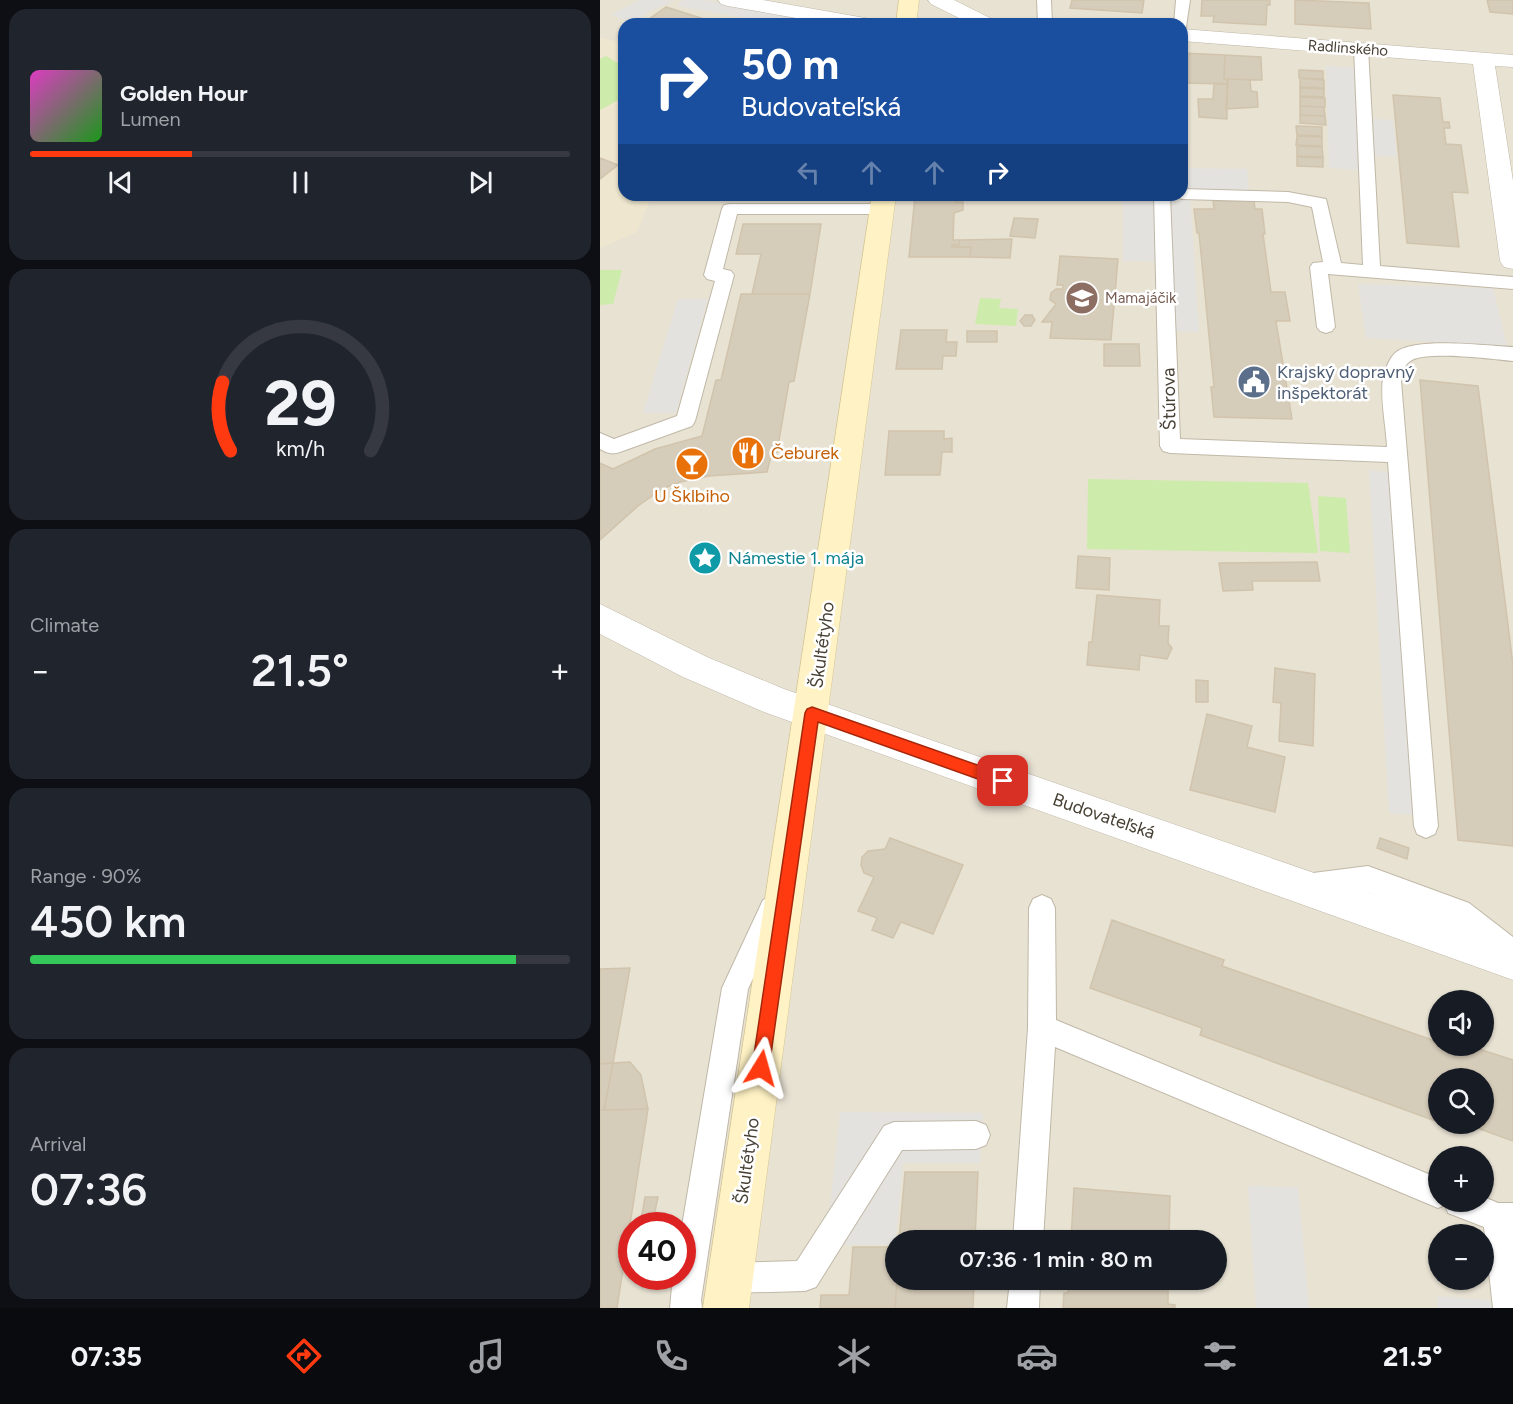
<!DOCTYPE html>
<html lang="en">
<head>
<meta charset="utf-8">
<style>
	:root { --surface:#171b24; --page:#20242c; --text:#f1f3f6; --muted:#9ea1a6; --line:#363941; --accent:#ff3a11 }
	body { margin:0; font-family:Figtree,sans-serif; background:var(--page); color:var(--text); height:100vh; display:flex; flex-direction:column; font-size:22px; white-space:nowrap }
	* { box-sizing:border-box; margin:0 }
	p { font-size:20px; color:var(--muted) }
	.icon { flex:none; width:33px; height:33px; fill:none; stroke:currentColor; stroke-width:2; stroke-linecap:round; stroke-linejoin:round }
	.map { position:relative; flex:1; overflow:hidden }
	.panel { display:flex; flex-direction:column; gap:9px; padding:9px; background:#0d0f14; width:600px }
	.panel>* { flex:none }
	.top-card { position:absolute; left:18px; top:18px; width:570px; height:183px; border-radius:18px; box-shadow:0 2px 4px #0004; background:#1a4fa0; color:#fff; overflow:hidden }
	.tools { position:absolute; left:828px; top:990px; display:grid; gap:12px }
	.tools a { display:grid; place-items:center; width:66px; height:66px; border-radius:50%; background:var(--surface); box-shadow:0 2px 4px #0004; font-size:30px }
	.speed { position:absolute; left:18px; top:1212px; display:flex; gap:12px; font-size:30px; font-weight:700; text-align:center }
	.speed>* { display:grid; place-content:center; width:78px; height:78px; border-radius:50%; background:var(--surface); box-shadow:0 2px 4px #0004; line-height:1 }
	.speed .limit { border:9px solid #d22; background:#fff; color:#111 }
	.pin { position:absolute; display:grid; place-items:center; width:51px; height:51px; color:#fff; margin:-26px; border-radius:12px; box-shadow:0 3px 9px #0006 }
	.me { position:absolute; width:66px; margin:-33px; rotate:8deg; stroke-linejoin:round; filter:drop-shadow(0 0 4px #0008) }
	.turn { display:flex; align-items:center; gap:21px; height:126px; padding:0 24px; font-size:27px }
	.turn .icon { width:78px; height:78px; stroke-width:2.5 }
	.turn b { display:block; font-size:42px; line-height:51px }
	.lanes { display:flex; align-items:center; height:57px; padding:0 24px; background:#0003; justify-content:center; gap:30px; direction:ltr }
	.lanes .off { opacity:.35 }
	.big { font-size:45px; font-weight:600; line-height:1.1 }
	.panel .card { flex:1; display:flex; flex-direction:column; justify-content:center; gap:9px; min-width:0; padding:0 21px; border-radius:18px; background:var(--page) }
	.panel .dial { align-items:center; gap:0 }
	.dial svg { height:156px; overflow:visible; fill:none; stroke:var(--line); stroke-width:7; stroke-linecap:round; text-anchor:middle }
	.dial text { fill:var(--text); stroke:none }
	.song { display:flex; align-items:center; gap:18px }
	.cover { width:72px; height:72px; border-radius:9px; background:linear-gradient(135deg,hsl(310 70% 55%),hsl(120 70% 35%)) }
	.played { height:6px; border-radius:3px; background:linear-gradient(90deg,var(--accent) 30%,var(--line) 30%) }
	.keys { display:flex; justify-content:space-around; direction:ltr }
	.heat { display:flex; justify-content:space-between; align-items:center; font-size:33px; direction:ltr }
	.charge { height:9px; border-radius:4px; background:linear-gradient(90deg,#34c759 90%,var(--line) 0) }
	.trip { position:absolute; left:285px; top:1230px; width:342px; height:60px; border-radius:30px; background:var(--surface); box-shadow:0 2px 4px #0004; font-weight:600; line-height:60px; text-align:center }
	.tabs { display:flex; height:96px; justify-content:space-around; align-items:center; background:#090b0e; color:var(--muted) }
	.tabs .icon { width:42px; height:42px }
	.tabs .on { color:var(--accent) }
	.tabs b { font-size:27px; color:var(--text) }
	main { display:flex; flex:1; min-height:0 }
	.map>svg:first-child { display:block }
</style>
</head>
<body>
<main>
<section class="panel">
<div class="card">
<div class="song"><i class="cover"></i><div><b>Golden Hour</b><p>Lumen</p></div></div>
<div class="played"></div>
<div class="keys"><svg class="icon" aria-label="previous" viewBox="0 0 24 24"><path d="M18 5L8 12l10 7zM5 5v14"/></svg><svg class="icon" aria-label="pause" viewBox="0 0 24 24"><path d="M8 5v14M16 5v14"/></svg><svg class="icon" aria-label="next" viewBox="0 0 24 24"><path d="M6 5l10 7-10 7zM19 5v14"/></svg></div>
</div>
<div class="card dial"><svg viewBox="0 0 100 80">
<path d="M14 69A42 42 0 1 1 86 69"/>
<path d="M14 69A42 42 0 0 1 10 34" stroke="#ff3a11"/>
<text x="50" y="56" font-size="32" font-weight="700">29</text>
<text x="50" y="72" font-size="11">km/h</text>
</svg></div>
<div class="card"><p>Climate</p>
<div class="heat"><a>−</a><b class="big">21.5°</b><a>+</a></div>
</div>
<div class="card"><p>Range · 90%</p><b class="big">450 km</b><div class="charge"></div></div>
<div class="card"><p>Arrival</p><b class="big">07:36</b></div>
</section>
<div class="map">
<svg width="913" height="1308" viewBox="0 0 913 1308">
	<rect width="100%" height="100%" fill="#f4f0e5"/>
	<!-- residential -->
	<path fill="#e8e2d3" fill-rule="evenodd" d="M0,0H913V1308H0ZM24,24H582V195H24ZM838,1000H884V1046H838ZM838,1078H884V1124H838ZM838,1156H884V1202H838ZM32,1226H82V1276H32ZM838,1234H884V1280H838ZM296,1240H616V1280H296Z"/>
	<!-- education -->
	<path fill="#eee6ce" d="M0,37L24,44V195H52L37,232L0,248Z"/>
	<!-- green -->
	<path fill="#cdebaa" d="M6,56L24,67V97L0,110V59Z
		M0,270H22L13,304L0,305Z
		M380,298L401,299L399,308L418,309L416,326L375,324Z
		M488,479L708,483L718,553L487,549Z
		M718,496L746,498L750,553L720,551Z"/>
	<!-- parking -->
	<path fill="#e4e2de" d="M39,0H60L74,1L50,11L34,23L11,15Z
		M82,0H104L241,24H179L77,6Z
		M726,66L762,68L764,118L793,120L797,157L767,155V171L729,168Z
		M582,168L647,169L649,196L590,194L599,332L568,331L565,262L523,261V195H582Z
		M758,284L893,288L907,346L766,338Z
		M78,299H108L76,413H43Z
		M769,470L799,473L825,816L789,813Z
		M240,1112L383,1113L380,1163H303L295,1245H226Z
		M648,1186L698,1187L709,1308H656Z
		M837,1296L899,1301L900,1308H838Z"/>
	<!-- building -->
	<path fill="#d6ccba" stroke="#d1c4ac" stroke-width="1.5" d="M472,0H544L542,13L470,8Z
		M602,0H670V5H667L666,25L613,22L614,16H601Z
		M695,0L769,3L771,29L695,24Z
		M887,0H913V14L890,12Z
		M66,7L120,24H42Z
		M582,53L625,55L624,79H628L627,84L582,83Z
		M625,55L661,57L662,80L624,79Z
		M699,70L723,71V79L699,78Z
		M700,78L724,80V88L700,87Z
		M628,79L650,80L651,91L657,92L658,107L626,109Z
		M614,83L627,84V119L599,117L598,99H613Z
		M700,88L724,89V97L700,96Z
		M793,95L840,98L843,122H849L850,128H844L846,144L861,145L868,193L852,192L859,247L807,243Z
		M700,97L725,98V107L700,106Z
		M700,106L724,107L725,116L700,115Z
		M700,115L725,116L726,125L700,123Z
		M696,126L722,127V136L697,135Z
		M697,136L722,137V146L696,145Z
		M697,146L722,147L723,157L697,156Z
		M697,157L723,158V167L697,166Z
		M0,158L18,165L0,179Z
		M315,196H357L356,202H363V210L354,213L353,240H360L359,245H352V247H371L370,257H309Z
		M613,201H654L655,209H662L665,234H663L671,292H685L690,321H676L692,419L614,417L611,387H614L599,233H597L594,209H614Z
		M414,218L438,219L435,238L410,236Z
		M143,224H221L210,294H152L161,254H136Z
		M412,239L410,258L370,257L371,247H352V245H359L360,240Z
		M460,256L518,259L511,340L450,338L452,322H442L456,304L450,300L451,293L456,289H463V285H457Z
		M141,294H210L194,381L189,382L177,452H172L167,472L109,476L80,482L62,489L38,506L0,540V463L13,469L55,449L102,436L116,380H121Z
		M425,315H432L435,320L431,326H424L420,321Z
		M301,330H347L346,342H357L356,356H343L342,369H296Z
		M367,331H397V342H367Z
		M504,344H539L540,366H504Z
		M820,380L878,386L913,665V846L858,840Z
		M289,431H344V439L352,438V452H342L340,475H285Z
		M478,556L510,558L509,590L476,588Z
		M717,562L720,581H652L653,590L623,591L619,563Z
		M497,595L560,600L559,626H569L568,643L572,648L567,659L540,655L539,670L487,665L489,642H492Z
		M675,668L715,674L713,746L679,741L681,703L673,702Z
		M596,680L608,681V702H596Z
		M607,714L652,726L647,747L685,757L675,812L590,790Z
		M290,838L363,865L333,934L301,922L293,938L272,930L277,918L258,911L274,877L264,873L261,865L262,857L268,851L285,849Z
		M780,838L809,848L807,859L777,848Z
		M512,920L624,960L622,966L838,1042V1046H870L913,1060V1141L866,1124H884V1078H838V1122L600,1035L602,1028L490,988Z
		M30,968L13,1063L0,1064V969Z
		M30,1062L41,1075L48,1109L4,1110L13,1063Z
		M13,1063L4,1110H0V1064Z
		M48,1109L17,1308H0V1110Z
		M305,1172H378L375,1240H299Z
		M474,1188L570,1196L569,1240H471Z
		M45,1197H58L52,1226H40Z
		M253,1247H296V1280H297L295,1308H220L221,1295H249Z
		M297,1280H374L373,1308H295Z
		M469,1280H568V1304L575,1305V1308H463L464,1293H468Z"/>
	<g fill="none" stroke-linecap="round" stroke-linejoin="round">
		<!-- lane casing -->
		<g stroke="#c0b8a7" stroke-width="2">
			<path id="lane" d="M437,0H451L452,24H438Z
				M576,0H590L586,27L582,28V24H574Z
				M761,44L768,48L780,266L913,277V289L728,274L735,327L732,331L726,333L720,331L717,327L710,267L713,263L723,262L712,207L688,202L582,199L574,195H582V189L688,192L726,199L741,263L763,265L754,48Z
				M554,195H570L580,439L787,447C786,426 780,399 783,378C785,370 789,359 795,353C814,336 888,346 913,347V361C891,359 830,351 812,360C804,364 803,373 801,381L838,826L835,834L826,838L817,834L814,826L788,462L570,453L563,451L560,446Z
				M130,204H282L288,205L290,209L288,213L282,214H137L123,269L131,271L134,275L95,421L92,426L20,452C12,455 7,453 0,449V433L14,439L77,416L115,281L107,279L104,275L122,209L124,205Z
				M768,866L869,903L913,937V967L904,963L852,922L768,892L713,899L704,895L700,886L704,877L713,873Z
				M442,895L451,899L455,908L456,1020L838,1178V1202H884V1197L898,1203H913V1308H893L884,1227L848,1213L845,1205L838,1208L455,1047L443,1240H413L428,1028L429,908L433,899Z
				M172,896L181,900L185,909L148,989L101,1300L102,1308H70L73,1276H82V1226L122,988L163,900Z
				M376,1121L386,1125L390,1135L386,1145L376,1149L302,1150L216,1287L205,1291L130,1293L119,1289L115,1278L119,1267L130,1263L197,1261L284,1126L294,1122Z
				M410,1280H440L439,1308H407Z"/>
		</g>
		<!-- street casing -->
		<g stroke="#c0b8a7" stroke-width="1">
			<path id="street" d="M118,0H163L265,18L272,20L275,24H230L128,6L121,4Z
				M328,0H354L394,20L397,24H371L331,4Z
				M582,29L913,55V67L895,66L913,181V269L904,267L900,261L873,64L582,41Z
				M0,604L107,657L184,689L913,942V980L164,712L83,677L0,634Z"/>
		</g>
		<!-- secondary casing -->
		<g stroke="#d7c691" stroke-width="1">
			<path id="secondary" d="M299,0H319L316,24H296Z
				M272,195H296L149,1308H103Z"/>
		</g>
		<!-- lane -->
		<use href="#lane" fill="#fff" fill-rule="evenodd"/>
		<!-- street -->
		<use href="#street" fill="#fff" fill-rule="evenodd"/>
		<!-- secondary -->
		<use href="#secondary" fill="#fff2c4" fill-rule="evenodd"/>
	</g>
	<!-- route -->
	<path fill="#ff3a11" stroke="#a6260b" stroke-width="1.5" d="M212,707L403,774L408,776L410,781L408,786L403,788L218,722L169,1068L167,1074L161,1076L155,1074L152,1068L205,713L207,709Z"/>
	<!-- icons -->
	<defs>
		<g id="school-disc" transform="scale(1.725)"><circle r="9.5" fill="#8d6e63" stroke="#fff"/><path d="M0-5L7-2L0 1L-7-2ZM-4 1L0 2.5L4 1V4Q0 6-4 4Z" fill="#fff"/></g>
		<g id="civic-disc" transform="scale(1.725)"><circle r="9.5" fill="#5c6f8a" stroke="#fff"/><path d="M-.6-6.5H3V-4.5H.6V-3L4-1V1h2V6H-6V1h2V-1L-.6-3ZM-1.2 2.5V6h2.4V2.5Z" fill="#fff"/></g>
		<g id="restaurant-disc" transform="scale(1.725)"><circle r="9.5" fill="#e8710a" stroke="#fff"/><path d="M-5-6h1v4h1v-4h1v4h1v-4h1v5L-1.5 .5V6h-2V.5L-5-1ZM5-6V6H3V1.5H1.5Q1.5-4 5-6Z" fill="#fff"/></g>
		<g id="bar-disc" transform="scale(1.725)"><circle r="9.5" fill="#e8710a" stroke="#fff"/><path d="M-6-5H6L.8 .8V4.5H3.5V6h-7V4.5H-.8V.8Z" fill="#fff"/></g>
		<g id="sight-disc" transform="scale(1.725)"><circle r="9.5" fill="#0f9aa8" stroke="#fff"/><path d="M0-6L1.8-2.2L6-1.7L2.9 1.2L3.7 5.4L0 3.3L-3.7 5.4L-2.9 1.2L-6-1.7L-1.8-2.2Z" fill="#fff"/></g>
	</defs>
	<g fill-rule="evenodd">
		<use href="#school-disc" x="482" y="298"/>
		<use href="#civic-disc" x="654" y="382"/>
		<use href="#restaurant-disc" x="148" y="453"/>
		<use href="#bar-disc" x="92" y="464"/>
		<use href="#sight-disc" x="105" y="558"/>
	</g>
	<g text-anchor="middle" stroke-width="5" stroke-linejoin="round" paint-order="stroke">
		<!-- far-street labels -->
		<g font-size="15" fill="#474034" stroke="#fff">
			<text transform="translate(748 48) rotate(4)" y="5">Radlinského</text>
		</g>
		<!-- far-education labels -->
		<g font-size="15" fill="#785e54" stroke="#fff" text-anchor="start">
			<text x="505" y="303">Mamajáčik</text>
		</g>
		<!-- service labels -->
		<g font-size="18" fill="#4e5e75" stroke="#fff" text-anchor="start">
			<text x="677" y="378">Krajský dopravný<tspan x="677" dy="21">inšpektorát</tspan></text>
		</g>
		<!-- street labels -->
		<g font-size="18" fill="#474034" stroke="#fff">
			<text transform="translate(569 399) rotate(-91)" y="6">Štúrova</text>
			<text transform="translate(222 645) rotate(-82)" y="6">Škultétyho</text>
			<text transform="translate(504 816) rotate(19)" y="6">Budovateľská</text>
			<text transform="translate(147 1161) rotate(-82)" y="6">Škultétyho</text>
		</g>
		<!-- food labels -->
		<g font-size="18" fill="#c56008" stroke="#fff" text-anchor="start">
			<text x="171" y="459">Čeburek</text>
			<text x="92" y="502" text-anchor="middle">U Šklbiho</text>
		</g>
		<!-- culture labels -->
		<g font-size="18" fill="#0d838f" stroke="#fff" text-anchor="start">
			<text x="128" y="564">Námestie 1. mája</text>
		</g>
	</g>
</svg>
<div class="tools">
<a><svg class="icon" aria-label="sound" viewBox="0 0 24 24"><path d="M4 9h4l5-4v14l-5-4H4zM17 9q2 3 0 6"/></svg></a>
<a><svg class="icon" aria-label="search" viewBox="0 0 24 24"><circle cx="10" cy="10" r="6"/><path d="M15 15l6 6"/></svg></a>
<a>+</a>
<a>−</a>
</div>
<div class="speed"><div class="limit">40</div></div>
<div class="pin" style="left:403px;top:781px;background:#d93025"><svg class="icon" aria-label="arrive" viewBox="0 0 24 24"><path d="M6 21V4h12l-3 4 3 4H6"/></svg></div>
<svg class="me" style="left:161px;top:1068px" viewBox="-20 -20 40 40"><path d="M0-17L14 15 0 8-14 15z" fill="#ff3a11" stroke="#fff" stroke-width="4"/></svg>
<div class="trip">07:36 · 1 min · 80 m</div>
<div class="top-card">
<div class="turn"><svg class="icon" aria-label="right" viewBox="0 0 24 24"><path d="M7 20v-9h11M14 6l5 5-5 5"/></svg><div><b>50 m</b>Budovateľská</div></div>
<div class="lanes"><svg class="icon off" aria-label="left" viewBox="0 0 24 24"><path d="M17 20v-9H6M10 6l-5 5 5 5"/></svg><svg class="icon off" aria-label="ahead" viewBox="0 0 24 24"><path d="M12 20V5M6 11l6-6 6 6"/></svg><svg class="icon off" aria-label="ahead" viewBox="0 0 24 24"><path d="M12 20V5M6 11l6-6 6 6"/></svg><svg class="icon" aria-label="right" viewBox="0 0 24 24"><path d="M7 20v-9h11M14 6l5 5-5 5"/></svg></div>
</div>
</div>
</main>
<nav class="tabs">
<b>07:35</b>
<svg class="icon on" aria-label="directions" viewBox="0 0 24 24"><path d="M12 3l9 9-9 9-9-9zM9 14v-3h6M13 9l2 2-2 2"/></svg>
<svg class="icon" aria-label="music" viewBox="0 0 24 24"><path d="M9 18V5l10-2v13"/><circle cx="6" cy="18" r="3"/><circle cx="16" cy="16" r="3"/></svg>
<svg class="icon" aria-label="phone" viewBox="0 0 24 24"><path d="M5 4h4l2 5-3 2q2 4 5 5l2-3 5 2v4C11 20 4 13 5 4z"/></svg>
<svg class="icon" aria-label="climate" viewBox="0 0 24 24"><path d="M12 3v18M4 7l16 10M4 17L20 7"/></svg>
<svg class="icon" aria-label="car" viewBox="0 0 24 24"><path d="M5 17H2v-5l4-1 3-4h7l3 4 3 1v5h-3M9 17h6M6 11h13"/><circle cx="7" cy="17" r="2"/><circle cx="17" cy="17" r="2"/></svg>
<svg class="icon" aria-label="filters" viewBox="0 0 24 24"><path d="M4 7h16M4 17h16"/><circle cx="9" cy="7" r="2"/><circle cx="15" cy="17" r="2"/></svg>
<b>21.5°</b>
</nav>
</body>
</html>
